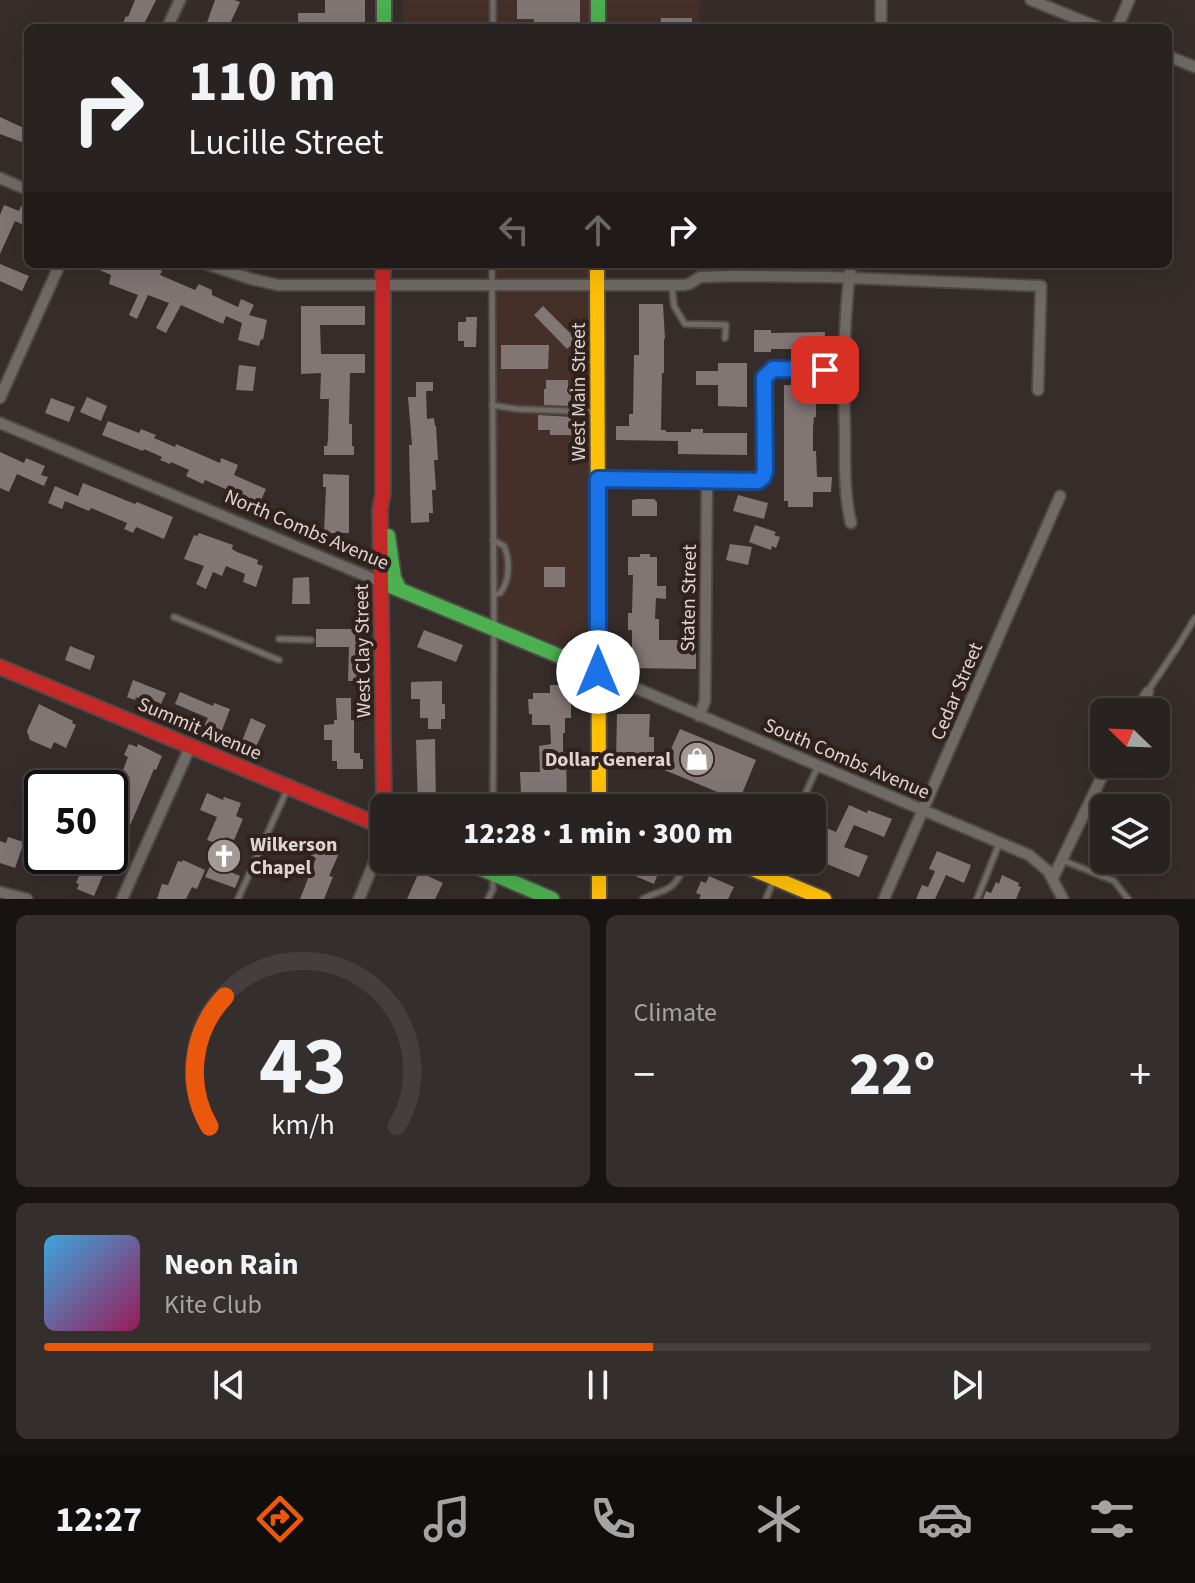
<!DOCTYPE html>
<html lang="en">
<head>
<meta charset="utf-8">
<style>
	:root { --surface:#282220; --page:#342f2d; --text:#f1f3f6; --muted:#a5a4a5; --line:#443f3e; --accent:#ea580c }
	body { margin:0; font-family:"Source Sans 3",sans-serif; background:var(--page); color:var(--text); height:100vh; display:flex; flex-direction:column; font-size:30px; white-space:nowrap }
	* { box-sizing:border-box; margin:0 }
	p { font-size:26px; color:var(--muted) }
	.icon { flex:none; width:44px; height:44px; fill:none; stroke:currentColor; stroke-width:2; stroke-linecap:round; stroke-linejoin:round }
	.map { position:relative; height:899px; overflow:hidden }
	.details { display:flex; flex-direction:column; gap:16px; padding:16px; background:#161312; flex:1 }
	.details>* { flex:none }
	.top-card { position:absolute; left:24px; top:24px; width:1148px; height:244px; border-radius:12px; box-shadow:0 8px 32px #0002,0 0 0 2px var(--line); background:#282220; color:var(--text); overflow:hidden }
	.needle { width:52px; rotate:293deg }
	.controls { position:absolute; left:1090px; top:698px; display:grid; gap:16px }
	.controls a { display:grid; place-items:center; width:80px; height:80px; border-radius:12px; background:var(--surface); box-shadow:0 8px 32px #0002,0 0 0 2px var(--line); font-size:40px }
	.speed { position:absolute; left:24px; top:770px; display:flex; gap:16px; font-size:40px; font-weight:700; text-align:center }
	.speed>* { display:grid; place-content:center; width:104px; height:104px; border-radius:50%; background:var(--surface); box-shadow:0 8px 32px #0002,0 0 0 2px var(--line); line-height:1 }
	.speed .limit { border:4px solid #111; border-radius:12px; background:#fff; color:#111 }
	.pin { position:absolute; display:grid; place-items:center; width:68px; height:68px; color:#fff; margin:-34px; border-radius:16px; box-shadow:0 4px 12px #0006 }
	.me { position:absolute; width:88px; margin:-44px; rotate:0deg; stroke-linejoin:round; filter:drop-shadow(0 0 6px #0008) }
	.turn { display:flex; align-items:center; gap:28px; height:168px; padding:0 32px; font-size:36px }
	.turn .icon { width:104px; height:104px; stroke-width:2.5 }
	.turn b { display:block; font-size:56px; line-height:68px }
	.lanes { display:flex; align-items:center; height:76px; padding:0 32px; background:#0003; justify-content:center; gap:40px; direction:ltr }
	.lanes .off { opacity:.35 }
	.big { font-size:60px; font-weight:800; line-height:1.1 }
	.details .card { flex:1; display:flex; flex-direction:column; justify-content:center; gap:12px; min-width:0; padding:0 28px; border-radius:12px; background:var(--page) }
	.details .dial { align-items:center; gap:0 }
	.dial svg { height:208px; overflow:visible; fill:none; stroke:var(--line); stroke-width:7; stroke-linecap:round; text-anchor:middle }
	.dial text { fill:var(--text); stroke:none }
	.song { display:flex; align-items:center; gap:24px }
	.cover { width:96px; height:96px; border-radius:12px; background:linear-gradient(135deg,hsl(200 70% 55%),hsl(330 70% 35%)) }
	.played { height:8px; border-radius:4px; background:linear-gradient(90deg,var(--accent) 55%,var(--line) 55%) }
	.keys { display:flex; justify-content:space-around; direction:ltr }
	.heat { display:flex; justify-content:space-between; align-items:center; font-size:44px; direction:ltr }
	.details .tiles { flex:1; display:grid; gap:16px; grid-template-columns:1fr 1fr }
	.card:last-child { grid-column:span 2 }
	.trip { position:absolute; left:370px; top:794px; width:456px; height:80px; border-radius:12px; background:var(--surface); box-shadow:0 8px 32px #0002,0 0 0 2px var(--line); font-weight:800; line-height:80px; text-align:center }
	.dock { display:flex; height:128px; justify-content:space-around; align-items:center; background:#100e0d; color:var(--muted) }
	.dock .icon { width:56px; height:56px }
	.dock .selected { color:var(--accent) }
	.dock b { font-size:36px; color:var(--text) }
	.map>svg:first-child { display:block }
</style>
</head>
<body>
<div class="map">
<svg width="1195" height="899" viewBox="0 0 1195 899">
	<rect width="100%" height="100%" fill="#362d2a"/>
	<!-- built -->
	<path fill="#443029" d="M403,0H700L699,28H403Z
		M492,264H597L598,672L494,628Z"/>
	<!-- building -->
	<path fill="#827675" d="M135,0H156L142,28H121L126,16L128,17Z
		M215,0H234L240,2L228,28H205Z
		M325,0H365V28H298V13H325Z
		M517,0H580V28H534V19H517Z
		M661,18H692V28H660Z
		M0,117L28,130L24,143L0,134Z
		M4,205L19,211L21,206L28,210V227L15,221L0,254V215Z
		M0,264L29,276L22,291L0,281Z
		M86,264H134L143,268L146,264L162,271L160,275L195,290L199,284L212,290V295L238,307L241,299L250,303L254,305L249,315L267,320L263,340L261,339L259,346L238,340L242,323L226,316L223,324L181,305L166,333L156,328L169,303L148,295L137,319L129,315L138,295L109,284L111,275Z
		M639,304H663L665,339H664V373H662L661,430H666V432H691V429H703V433H747V455L678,454V441L616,440V426H629V414H633L634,355H639Z
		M301,306H365V325H320L321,354H365V373H350L349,424H352V446H354V455H324V446H327L328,440L329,399H320L321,373L301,374Z
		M543,306L577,340L567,349L534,315Z
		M466,317H477L476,347H464V341H458V322H466Z
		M754,330H771V333L825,332L824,349H771V352H754Z
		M501,345H549L548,369H501Z
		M718,363H747V407L718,406V385H696V371H718Z
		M239,365L256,367L253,391L236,390Z
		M546,380H568V389H571V406L544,405V389H546Z
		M416,382H433V391H426L427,419L434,418L435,426H436L438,460H434L436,490H432L433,513H429V522L411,523L409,445H412L408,397H416Z
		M784,385L832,387V401L816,402V417H814L813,427V451H816L817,477H832L831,492H813V507H788V501H784Z
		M87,397L107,406L101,421L80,412Z
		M51,398L75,407L69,422L45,413Z
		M538,415L572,417V435H550V430H538Z
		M108,421L139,433L141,429L156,435L154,438L175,447L176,444L220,463L221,458L238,465L234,475L266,489L261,500L256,498L255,502L205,480L203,484L186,476L189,470L171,462L170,464L160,460L162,457L144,449L143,451L102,435Z
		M0,452L24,463L26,458L45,466L41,475L48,477L44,486L17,474L9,492L0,488Z
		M323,474L349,475V533H324L326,487H323Z
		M83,483L135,504L137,502L173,517L164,539L136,527L133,533L124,529L127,523L91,508L89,511L65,501L62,509L48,503L55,486L78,496Z
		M738,495L768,503L764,519L733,511Z
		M637,499H654L657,502V516H632V500Z
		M755,525L776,532L774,535L780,537L776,548L772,546L771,550L749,542Z
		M199,533L233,545L232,549L237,552L258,560L257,564L263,566L256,587L243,582L245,574L226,566L222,576L213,572L206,589L196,584L204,566L184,559L194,535L197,536Z
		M730,544L752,547L748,565L726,560Z
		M640,554H650V557H657V586H666V599L656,598L655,619H659V640H685V644H688V649H696V669L630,668L628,652L632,650V630H628V613H632L633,575H628V557H640Z
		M544,567H565V587H544Z
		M309,577L310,604H292L293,578Z
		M316,629H364V647H360L359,681H348L349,647H316Z
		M424,630L463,645L456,662L417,647Z
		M70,646L95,656L90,670L65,660Z
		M133,680L166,693L161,704L143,695L141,700L136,697L135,700L127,697Z
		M442,681V704H445V719H441V729H428V718H420V699H411V682Z
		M550,685H566V700H571V718H565V733H563V752H566L567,808H545L544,795H521L520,772H540L539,746L551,744L550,725H532V714H529L528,699H533V693H550Z
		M180,692L213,706L214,703L230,709L221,733L204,726L208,718L175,704Z
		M336,698H351V720H354V753H360V759H363V769H337V761H332V740H324V725L334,724V720H337Z
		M39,704L73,721L72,723L76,725L66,748L54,742L51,749L30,740L27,731Z
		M617,714H650L649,737H654V761L616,760Z
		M251,718L266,725L256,747L242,741Z
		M680,729L756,760L739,801L662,769Z
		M435,739L436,808H418L416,740Z
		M129,744L137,747L138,744L162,756L156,770L154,769L121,847L119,846L107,876L103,875L94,896L77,889L79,884L76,883L83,867L58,856H110V805L128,757L124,755Z
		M207,793L223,800L224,797L241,803L236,816L243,819L234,840L226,837L223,846L207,840L217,817L200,810Z
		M849,805L867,813L868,810L892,819L884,837L854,825L844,847L868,856L859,877L812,858V840L817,842L824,827L836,832Z
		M8,837L24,842L15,868L0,863V841L6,843Z
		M316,840L332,845L331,847L340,851L329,876L333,877L324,899H300L316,858L309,854Z
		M937,851L971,865L964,883L946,875L935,899H916L922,885L928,887L935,871L929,869Z
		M183,860L205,870L197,889L192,887L186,899H157L162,884L168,885L178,861L182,862Z
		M625,860H663L654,884L621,870Z
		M211,864L240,876L235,888L205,877Z
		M419,872L443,883L435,899H407Z
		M1002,875L1019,883L1018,886L1021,887L1016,899H983L986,891L991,893L996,882L999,884Z
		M709,876L734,887L728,899H699L701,895L696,893L701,881L706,883Z"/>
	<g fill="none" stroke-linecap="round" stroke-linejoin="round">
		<!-- lane casing -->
		<g stroke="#504945" stroke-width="9">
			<path id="lane" d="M493,28V0
				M492,264L494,628L493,808
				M672,286L674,306L685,324L726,325L725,338
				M492,405L516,409L595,412
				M493,540L504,546C510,559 510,582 500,593L494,595
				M174,617L279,660
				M279,639L311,640
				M1148,691L1178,646L1195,618
				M799,808L818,766
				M1062,860L1114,881L1128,899
				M768,874L775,860
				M238,899L287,790
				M488,899L493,889V860
				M643,899C650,895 655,894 662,891C677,887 681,873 687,860
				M766,899L773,882
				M977,899L999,844"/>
		</g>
		<!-- street casing -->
		<g stroke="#504945" stroke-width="14">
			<path id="street" d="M1031,0L1100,28
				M167,28L180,0
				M881,28V0
				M1117,28L1129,0
				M1168,56L1195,67
				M0,178L28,190
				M207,264L251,279L278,285H684L689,284L700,277L733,276L828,277L1041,286L1038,390
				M0,398L60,264
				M0,423L381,582
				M598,479L758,481L763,477L765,471L764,378L773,369L843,370
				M851,523C844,494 845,465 845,437C843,379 843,322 851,264
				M598,672L1029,855L1048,871L1063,899
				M1136,712L1148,692
				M699,716L705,701L707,480
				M1053,878L1108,764
				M0,892L27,899
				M122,899L191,745
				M359,899L383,841L384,833
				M884,899L1060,496"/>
		</g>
		<!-- fast casing -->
		<g stroke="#504945" stroke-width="18">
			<path id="fast" d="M384,0V28
				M598,0V28
				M388,536L394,578L400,590
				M381,582L598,672
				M461,860L552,899"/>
		</g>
		<!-- slow casing -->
		<g stroke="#504945" stroke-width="18">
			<path id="slow" d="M597,264L599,808
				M599,860V899
				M731,860L824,899"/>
		</g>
		<!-- jam casing -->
		<g stroke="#504945" stroke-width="18">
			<path id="jam" d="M383,264V493L380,510L384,808
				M0,667L384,827"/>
		</g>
		<!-- lane -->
		<use href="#lane" stroke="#6f6a66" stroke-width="5"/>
		<!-- street -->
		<use href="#street" stroke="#6f6a66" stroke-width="10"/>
		<!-- fast -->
		<use href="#fast" stroke="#4caf50" stroke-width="14"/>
		<!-- slow -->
		<use href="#slow" stroke="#ffc107" stroke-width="14"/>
		<!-- jam -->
		<use href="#jam" stroke="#c62828" stroke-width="14"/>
	</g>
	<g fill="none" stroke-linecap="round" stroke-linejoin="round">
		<!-- route casing -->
		<g stroke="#114b97" stroke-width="20">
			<path id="route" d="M598,672V479L758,481L763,477L765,471L764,378L773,369L825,370"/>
		</g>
		<!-- route -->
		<use href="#route" stroke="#1a73e8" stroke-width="14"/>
	</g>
	<!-- icons -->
	<defs>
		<g id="shop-disc" transform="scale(1.8)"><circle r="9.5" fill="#a39a96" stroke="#30211c"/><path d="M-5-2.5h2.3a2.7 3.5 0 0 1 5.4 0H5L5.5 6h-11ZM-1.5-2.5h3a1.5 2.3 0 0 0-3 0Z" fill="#fff"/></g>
		<g id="church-disc" transform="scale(1.8)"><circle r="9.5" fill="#a39a96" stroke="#30211c"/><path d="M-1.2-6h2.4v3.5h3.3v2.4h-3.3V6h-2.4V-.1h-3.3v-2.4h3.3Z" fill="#fff"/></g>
	</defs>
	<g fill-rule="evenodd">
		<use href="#shop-disc" x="697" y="759"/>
		<use href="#church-disc" x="224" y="856"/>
	</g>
	<g text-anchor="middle" stroke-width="8" stroke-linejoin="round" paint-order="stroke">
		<!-- street labels -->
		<g font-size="20" fill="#ded4d0" stroke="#30211c">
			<text transform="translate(578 392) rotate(-90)" y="7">West Main Street</text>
			<text transform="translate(307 529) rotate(23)" y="7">North Combs Avenue</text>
			<text transform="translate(688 598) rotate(-89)" y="7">Staten Street</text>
			<text transform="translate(362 651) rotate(-91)" y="7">West Clay Street</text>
			<text transform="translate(956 691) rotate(-67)" y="7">Cedar Street</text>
			<text transform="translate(200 728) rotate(23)" y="7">Summit Avenue</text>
			<text transform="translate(847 758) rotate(23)" y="7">South Combs Avenue</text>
		</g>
		<!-- poi labels -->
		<g font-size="20" font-weight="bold" fill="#ded4d0" stroke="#30211c" text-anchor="end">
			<text x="671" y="766">Dollar General</text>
			<text x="250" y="851" text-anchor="start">Wilkerson<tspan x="250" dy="23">Chapel</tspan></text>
		</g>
	</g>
</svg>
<div class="controls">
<a><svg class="needle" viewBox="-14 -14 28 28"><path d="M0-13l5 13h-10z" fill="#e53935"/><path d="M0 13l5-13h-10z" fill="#a5a4a5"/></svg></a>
<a><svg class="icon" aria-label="layers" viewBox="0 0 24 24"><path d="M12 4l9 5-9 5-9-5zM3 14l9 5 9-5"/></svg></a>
</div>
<div class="speed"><div class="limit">50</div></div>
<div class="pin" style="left:825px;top:370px;background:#d93025"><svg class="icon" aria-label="arrive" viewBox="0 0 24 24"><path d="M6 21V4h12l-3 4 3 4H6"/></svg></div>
<svg class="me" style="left:598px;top:672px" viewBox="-20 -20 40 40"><circle r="19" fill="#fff"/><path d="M0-13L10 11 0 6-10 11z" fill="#1a73e8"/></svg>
<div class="trip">12:28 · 1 min · 300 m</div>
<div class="top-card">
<div class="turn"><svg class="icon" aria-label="right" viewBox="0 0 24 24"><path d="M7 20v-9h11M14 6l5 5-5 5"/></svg><div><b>110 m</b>Lucille Street</div></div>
<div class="lanes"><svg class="icon off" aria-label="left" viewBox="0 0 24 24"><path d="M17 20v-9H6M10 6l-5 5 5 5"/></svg><svg class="icon off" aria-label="ahead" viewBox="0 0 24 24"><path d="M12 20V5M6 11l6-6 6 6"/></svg><svg class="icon" aria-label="right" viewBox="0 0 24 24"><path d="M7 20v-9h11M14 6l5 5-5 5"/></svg></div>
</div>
</div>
<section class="details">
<div class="tiles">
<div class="card dial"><svg viewBox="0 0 100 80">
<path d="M14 69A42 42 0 1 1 86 69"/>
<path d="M14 69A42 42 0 0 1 20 19" stroke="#ea580c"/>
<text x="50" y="56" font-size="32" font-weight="700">43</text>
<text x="50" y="72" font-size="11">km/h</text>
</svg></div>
<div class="card"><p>Climate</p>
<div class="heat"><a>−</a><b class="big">22°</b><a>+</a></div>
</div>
<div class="card">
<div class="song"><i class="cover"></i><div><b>Neon Rain</b><p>Kite Club</p></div></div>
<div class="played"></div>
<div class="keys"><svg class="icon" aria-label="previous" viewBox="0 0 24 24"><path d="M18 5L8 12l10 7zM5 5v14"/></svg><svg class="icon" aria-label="pause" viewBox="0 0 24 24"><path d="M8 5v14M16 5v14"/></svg><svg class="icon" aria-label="next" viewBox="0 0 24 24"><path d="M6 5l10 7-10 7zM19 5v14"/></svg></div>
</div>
</div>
</section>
<nav class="dock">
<b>12:27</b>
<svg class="icon selected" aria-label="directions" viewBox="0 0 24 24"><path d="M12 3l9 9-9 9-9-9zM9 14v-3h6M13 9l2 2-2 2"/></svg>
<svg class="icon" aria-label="music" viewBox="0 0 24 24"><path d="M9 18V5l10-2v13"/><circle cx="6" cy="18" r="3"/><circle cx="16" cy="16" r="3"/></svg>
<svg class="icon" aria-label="phone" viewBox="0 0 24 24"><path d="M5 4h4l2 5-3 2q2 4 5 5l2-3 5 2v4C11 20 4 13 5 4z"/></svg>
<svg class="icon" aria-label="climate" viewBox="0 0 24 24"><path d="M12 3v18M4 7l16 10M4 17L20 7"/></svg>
<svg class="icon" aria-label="car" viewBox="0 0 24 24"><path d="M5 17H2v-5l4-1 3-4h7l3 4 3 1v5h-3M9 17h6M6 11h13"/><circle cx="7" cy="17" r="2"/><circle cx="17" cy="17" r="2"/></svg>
<svg class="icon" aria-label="filters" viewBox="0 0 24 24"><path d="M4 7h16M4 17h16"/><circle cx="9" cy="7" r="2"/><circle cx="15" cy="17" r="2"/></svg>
</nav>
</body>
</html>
